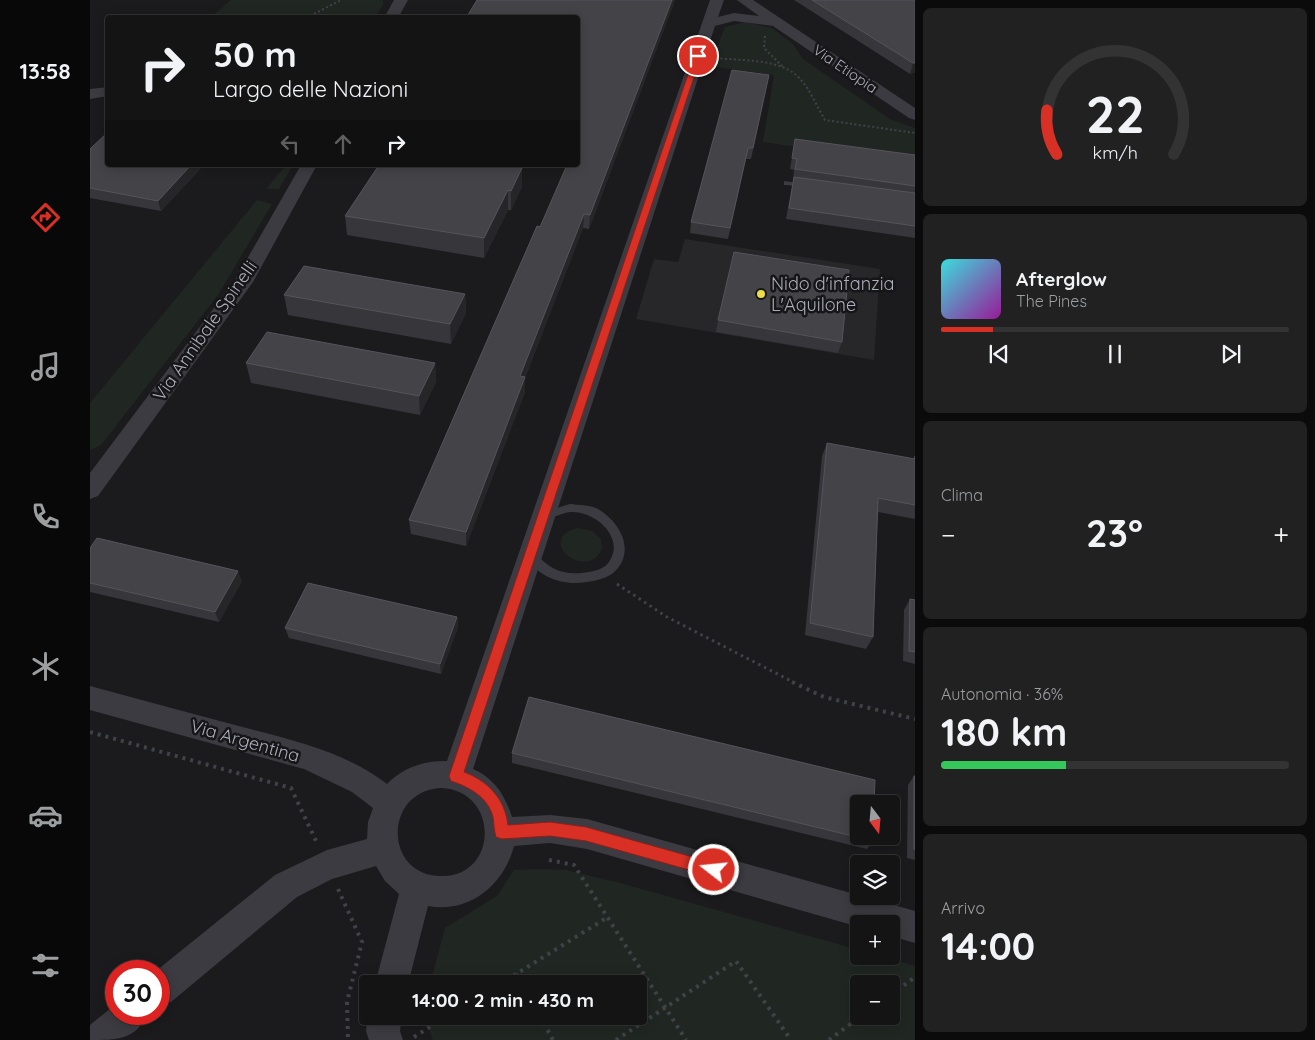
<!DOCTYPE html>
<html lang="it">
<head>
<meta charset="utf-8">
<style>
	:root { --surface:#141415; --page:#212122; --text:#f1f3f6; --muted:#9d9ea0; --line:#333334; --accent:#d93025 }
	body { margin:0; font-family:Quicksand,sans-serif; background:var(--page); color:var(--text); height:100vh; display:flex; flex-direction:column; font-size:19px; white-space:nowrap }
	* { box-sizing:border-box; margin:0 }
	p { font-size:16px; color:var(--muted) }
	.icon { flex:none; width:28px; height:28px; fill:none; stroke:currentColor; stroke-width:2; stroke-linecap:round; stroke-linejoin:round }
	.map { position:relative; flex:1; overflow:hidden }
	.sheet { display:flex; flex-direction:column; gap:8px; padding:8px; background:#0b0b0c; width:400px }
	.sheet>* { flex:none }
	.banner { position:absolute; left:15px; top:15px; width:475px; height:152px; border-radius:5px; box-shadow:0 2px 12px #0003,0 0 0 1px var(--line); background:#141415; color:var(--text); overflow:hidden }
	.needle { width:32px; rotate:164deg }
	.tools { position:absolute; left:760px; top:795px; display:grid; gap:10px }
	.tools a { display:grid; place-items:center; width:50px; height:50px; border-radius:5px; background:var(--surface); box-shadow:0 2px 12px #0003,0 0 0 1px var(--line); font-size:25px }
	.speed { position:absolute; left:15px; top:960px; display:flex; gap:10px; font-size:25px; font-weight:700; text-align:center }
	.speed>* { display:grid; place-content:center; width:65px; height:65px; border-radius:50%; background:var(--surface); box-shadow:0 2px 12px #0003,0 0 0 1px var(--line); line-height:1 }
	.speed .limit { border:8px solid #d22; background:#fff; color:#111 }
	.pin { position:absolute; display:grid; place-items:center; width:42px; height:42px; color:#fff; margin:-21px; border:2px solid #fff; border-radius:50%; box-shadow:0 1px 5px #0007 }
	.me { position:absolute; width:55px; margin:-28px; rotate:286deg; stroke-linejoin:round; filter:drop-shadow(0 0 4px #0008) }
	.turn { display:flex; align-items:center; gap:18px; height:105px; padding:0 25px; font-size:22px }
	.turn .icon { width:65px; height:65px; stroke-width:2.5 }
	.turn b { display:block; font-size:35px; line-height:42px }
	.lanes { display:flex; align-items:center; height:48px; padding:0 25px; background:#0003; justify-content:center; gap:25px; direction:ltr }
	.lanes .off { opacity:.35 }
	.big { font-size:38px; font-weight:800; line-height:1.1 }
	.sheet .widget { flex:1; display:flex; flex-direction:column; justify-content:center; gap:8px; min-width:0; padding:0 18px; border-radius:8px; background:var(--page) }
	.sheet .dial { align-items:center; gap:0 }
	.dial svg { height:130px; overflow:visible; fill:none; stroke:var(--line); stroke-width:7; stroke-linecap:round; text-anchor:middle }
	.dial text { fill:var(--text); stroke:none }
	.song { display:flex; align-items:center; gap:15px }
	.cover { width:60px; height:60px; border-radius:8px; background:linear-gradient(135deg,hsl(180 70% 55%),hsl(300 70% 35%)) }
	.played { height:5px; border-radius:2px; background:linear-gradient(90deg,var(--accent) 15%,var(--line) 15%) }
	.keys { display:flex; justify-content:space-around; direction:ltr }
	.heat { display:flex; justify-content:space-between; align-items:center; font-size:28px; direction:ltr }
	.charge { height:8px; border-radius:4px; background:linear-gradient(90deg,#34c759 36%,var(--line) 0) }
	.trip { position:absolute; left:269px; top:975px; width:288px; height:50px; border-radius:5px; background:var(--surface); box-shadow:0 2px 12px #0003,0 0 0 1px var(--line); font-weight:800; line-height:50px; text-align:center }
	main { display:flex; flex:1; min-height:0 }
	.tab-bar { display:flex; flex-direction:column; width:90px; justify-content:space-around; align-items:center; background:#080808; color:var(--muted) }
	.tab-bar .icon { width:35px; height:35px }
	.tab-bar .active { color:var(--accent) }
	.tab-bar b { font-size:22px; color:var(--text) }
	.map>svg:first-child { display:block }
</style>
</head>
<body>
<main>
<nav class="tab-bar">
<b>13:58</b>
<svg class="icon active" aria-label="directions" viewBox="0 0 24 24"><path d="M12 3l9 9-9 9-9-9zM9 14v-3h6M13 9l2 2-2 2"/></svg>
<svg class="icon" aria-label="music" viewBox="0 0 24 24"><path d="M9 18V5l10-2v13"/><circle cx="6" cy="18" r="3"/><circle cx="16" cy="16" r="3"/></svg>
<svg class="icon" aria-label="phone" viewBox="0 0 24 24"><path d="M5 4h4l2 5-3 2q2 4 5 5l2-3 5 2v4C11 20 4 13 5 4z"/></svg>
<svg class="icon" aria-label="climate" viewBox="0 0 24 24"><path d="M12 3v18M4 7l16 10M4 17L20 7"/></svg>
<svg class="icon" aria-label="car" viewBox="0 0 24 24"><path d="M5 17H2v-5l4-1 3-4h7l3 4 3 1v5h-3M9 17h6M6 11h13"/><circle cx="7" cy="17" r="2"/><circle cx="17" cy="17" r="2"/></svg>
<svg class="icon" aria-label="filters" viewBox="0 0 24 24"><path d="M4 7h16M4 17h16"/><circle cx="9" cy="7" r="2"/><circle cx="15" cy="17" r="2"/></svg>
</nav>
<div class="map">
<svg width="825" height="1040" viewBox="0 0 825 1040">
	<rect width="100%" height="100%" fill="#1b1a1c"/>
	<!-- built -->
	<path fill="#272629" d="M595,239L790,269L784,360L546,319L564,259L588,262Z"/>
	<!-- green -->
	<path fill="#202723" fill-rule="evenodd" d="M141,0H293V5L285,17H121Z
		M655,22L682,28L703,44L713,59L800,119L825,128V164L673,142L684,75L620,66L635,27Z
		M196,165H203L189,189H176Z
		M167,200L182,204L128,295L11,445L0,450V403Z
		M488,528L502,531L511,539L512,549C497,583 443,539 488,528Z
		M449,869L476,870L530,883L769,950V956H792L825,966V1040H343L334,1016H548V984H340L355,928L407,896L424,870ZM769,984H801V1016H769Z"/>
	<g fill="none" stroke-linecap="round" stroke-linejoin="round">
		<!-- path-far2 -->
		<path stroke="#414248" stroke-width="2" stroke-dasharray="2 2.5" stroke-linecap="butt" d="M216,18L251,0
			M675,36L674,48L693,67
			M626,58C652,61 693,58 711,80C721,91 727,107 735,120L825,133"/>
		<!-- path-far1 -->
		<path stroke="#414248" stroke-width="3" stroke-dasharray="2.5 4" stroke-linecap="butt" d="M527,584L577,617L705,683"/>
		<!-- path -->
		<path stroke="#414248" stroke-width="4" stroke-dasharray="3 5" stroke-linecap="butt" d="M702,682L734,697L825,719
			M0,732L201,788L227,843
			M459,860L484,865L596,1040
			M248,889L272,942L257,1002L258,1040
			M426,974L432,984
			M410,984L518,917
			M801,995L825,977
			M450,1016L463,1040
			M324,1037L357,1016
			M526,1040L646,961L701,1040
			M739,1040L771,1016"/>
		<!-- lane -->
		<path fill="#3c3b41" fill-rule="evenodd" d="M694,181L717,184L721,186L717,188L697,185H694Z
			M480,504C488,505 499,505 506,508C527,519 545,546 528,568C520,578 509,580 497,582C473,586 448,578 435,555L437,552H445C460,571 475,576 499,572C506,571 515,568 519,562C536,537 504,510 480,512C472,513 462,518 454,520L450,519L448,516L450,513Z"/>
		<!-- street -->
		<path fill="#3c3b41" fill-rule="evenodd" d="M304,0H318L308,18H294Z
			M620,0H634L628,17L644,13L669,16L647,0H663L825,108V120L819,118L683,26L644,21L625,26L383,769C404,778 415,795 422,817L460,815L497,819L825,911V943L801,936V924H769V927L497,849L460,843L424,846C414,885 379,914 338,906L318,984H285L309,894L295,881L286,866L242,879L207,897L81,1002L69,1006V971H66L185,875L237,850L277,839L278,822L283,808L262,792L214,769L0,710V686C48,699 96,712 145,725C197,739 253,750 297,784C312,768 335,760 357,761ZM351,788C409,790 409,875 353,876C294,878 292,791 351,788Z
			M18,87V96L0,99V89Z
			M211,165H227L163,282L8,496L0,499V473L145,280Z
			M26,1004V1014H57C46,1040 27,1040 0,1040V1025Z
			M278,1016H312L310,1031L313,1040H279L276,1031Z"/>
	</g>
	<!-- wall -->
	<path fill="#37363a" d="M585,0L499,229L493,228L435,378V392L376,546L321,534L319,520L450,227Z
		M704,0H825V72L820,74Z
		M679,75L661,159H656L638,239L600,233L601,222Z
		M705,139L825,155V238L696,219L703,180L704,170L700,169Z
		M0,149L114,165L71,211L0,198Z
		M432,168V187L421,210H418L394,258L257,235L255,216Z
		M375,294L376,313L361,344L198,315L194,295Z
		M628,320L752,342L748,353L626,332Z
		M156,363H345L346,382L330,415L161,383Z
		M737,443L823,459L825,456V519L788,512L783,637L776,649L715,635L732,456Z
		M0,548L152,581L129,622L0,592Z
		M820,599L825,600V664L813,661L814,610Z
		M367,617L368,627L351,674L199,638L195,628Z
		M422,753L783,841L777,849L422,763Z
		M824,776H825V860L817,858L818,785Z"/>
	<!-- shaded-wall -->
	<path fill="#262528" d="M582,0H585L499,229L500,215Z
		M823,63H825V72L820,74Z
		M101,165H114L71,211L68,201Z
		M432,168V187L421,210V191Z
		M418,190V210L394,258V238Z
		M494,214L493,228L435,378V392L376,546V532L430,376Z
		M375,294L376,313L361,344L360,324Z
		M345,363L346,382L330,415L329,396Z
		M148,571L152,581L129,622L125,612Z
		M367,617L368,627L351,674L350,664Z"/>
	<!-- building -->
	<path fill="#444348" stroke="#54545a" d="M387,0H582L500,215L494,214L430,376L435,377L376,532L319,520L447,226L450,227L477,165H488V18H376Z
		M722,0H825V63H823Z
		M642,70L679,75L663,148H658L640,228L601,222Z
		M18,132V165H101L68,201L0,188V149Z
		M705,139L825,155V186L705,169L707,159L702,158Z
		M289,165H411L432,168L421,191L418,190L394,238L255,216Z
		M704,177L825,193V226L699,208Z
		M644,252L759,270L752,342L628,320Z
		M214,266L375,294L360,324L194,295Z
		M177,332L345,363L329,396L156,363Z
		M737,443L825,459V456V505L788,498L783,637L720,623Z
		M7,538L148,571L125,612L0,583V548Z
		M218,583L367,617L350,664L195,628Z
		M820,599L825,600V652L819,651Z
		M439,697L785,780L784,804H769V836H783V841L422,753Z
		M824,776H825V850L824,849Z"/>
	<!-- route -->
	<path fill="#d93025" stroke="#8d1f18" d="M605,54L611,56L374,772C398,781 415,799 418,825L460,822L496,827L624,863L629,865L632,870L629,875L624,877L496,841L460,836L412,839L406,837C404,831 404,824 403,817C398,797 379,787 361,781L359,776Z"/>
	<!-- markers -->
	<circle fill="#eadd45" stroke="#161517" stroke-width="2" cx="671" cy="294" r="5"/>
	<g text-anchor="middle" stroke-width="5" stroke-linejoin="round" paint-order="stroke">
		<!-- far-street labels -->
		<g font-size="15" fill="#adaebb" stroke="#161517">
			<text transform="translate(755 69) rotate(34)" y="5">Via Etiopia</text>
		</g>
		<!-- poi labels -->
		<g font-size="18" fill="#adaebb" stroke="#161517" text-anchor="start">
			<text x="681" y="290">Nido d'infanzia<tspan x="681" dy="21">L'Aquilone</tspan></text>
		</g>
		<!-- street labels -->
		<g font-size="18" fill="#adaebb" stroke="#161517">
			<text transform="translate(115 331) rotate(-55)" y="6">Via Annibale Spinelli</text>
			<text transform="translate(155 741) rotate(16)" y="6">Via Argentina</text>
		</g>
	</g>
</svg>
<div class="tools">
<a><svg class="needle" viewBox="-14 -14 28 28"><path d="M0-13l5 13h-10z" fill="#e53935"/><path d="M0 13l5-13h-10z" fill="#9d9ea0"/></svg></a>
<a><svg class="icon" aria-label="layers" viewBox="0 0 24 24"><path d="M12 4l9 5-9 5-9-5zM3 14l9 5 9-5"/></svg></a>
<a>+</a>
<a>−</a>
</div>
<div class="speed"><div class="limit">30</div></div>
<div class="pin" style="left:608px;top:56px;background:#d93025"><svg class="icon" aria-label="arrive" viewBox="0 0 24 24"><path d="M6 21V4h12l-3 4 3 4H6"/></svg></div>
<svg class="me" style="left:624px;top:870px" viewBox="-20 -20 40 40"><circle r="17" fill="#d93025" stroke="#fff" stroke-width="3"/><path d="M0-11L8 9 0 5-8 9z" fill="#fff"/></svg>
<div class="trip">14:00 · 2 min · 430 m</div>
<div class="banner">
<div class="turn"><svg class="icon" aria-label="right" viewBox="0 0 24 24"><path d="M7 20v-9h11M14 6l5 5-5 5"/></svg><div><b>50 m</b>Largo delle Nazioni</div></div>
<div class="lanes"><svg class="icon off" aria-label="left" viewBox="0 0 24 24"><path d="M17 20v-9H6M10 6l-5 5 5 5"/></svg><svg class="icon off" aria-label="ahead" viewBox="0 0 24 24"><path d="M12 20V5M6 11l6-6 6 6"/></svg><svg class="icon" aria-label="right" viewBox="0 0 24 24"><path d="M7 20v-9h11M14 6l5 5-5 5"/></svg></div>
</div>
</div>
<section class="sheet">
<div class="widget dial"><svg viewBox="0 0 100 80">
<path d="M14 69A42 42 0 1 1 86 69"/>
<path d="M14 69A42 42 0 0 1 8 42" stroke="#d93025"/>
<text x="50" y="56" font-size="32" font-weight="700">22</text>
<text x="50" y="72" font-size="11">km/h</text>
</svg></div>
<div class="widget">
<div class="song"><i class="cover"></i><div><b>Afterglow</b><p>The Pines</p></div></div>
<div class="played"></div>
<div class="keys"><svg class="icon" aria-label="previous" viewBox="0 0 24 24"><path d="M18 5L8 12l10 7zM5 5v14"/></svg><svg class="icon" aria-label="pause" viewBox="0 0 24 24"><path d="M8 5v14M16 5v14"/></svg><svg class="icon" aria-label="next" viewBox="0 0 24 24"><path d="M6 5l10 7-10 7zM19 5v14"/></svg></div>
</div>
<div class="widget"><p>Clima</p>
<div class="heat"><a>−</a><b class="big">23°</b><a>+</a></div>
</div>
<div class="widget"><p>Autonomia · 36%</p><b class="big">180 km</b><div class="charge"></div></div>
<div class="widget"><p>Arrivo</p><b class="big">14:00</b></div>
</section>
</main>
</body>
</html>
